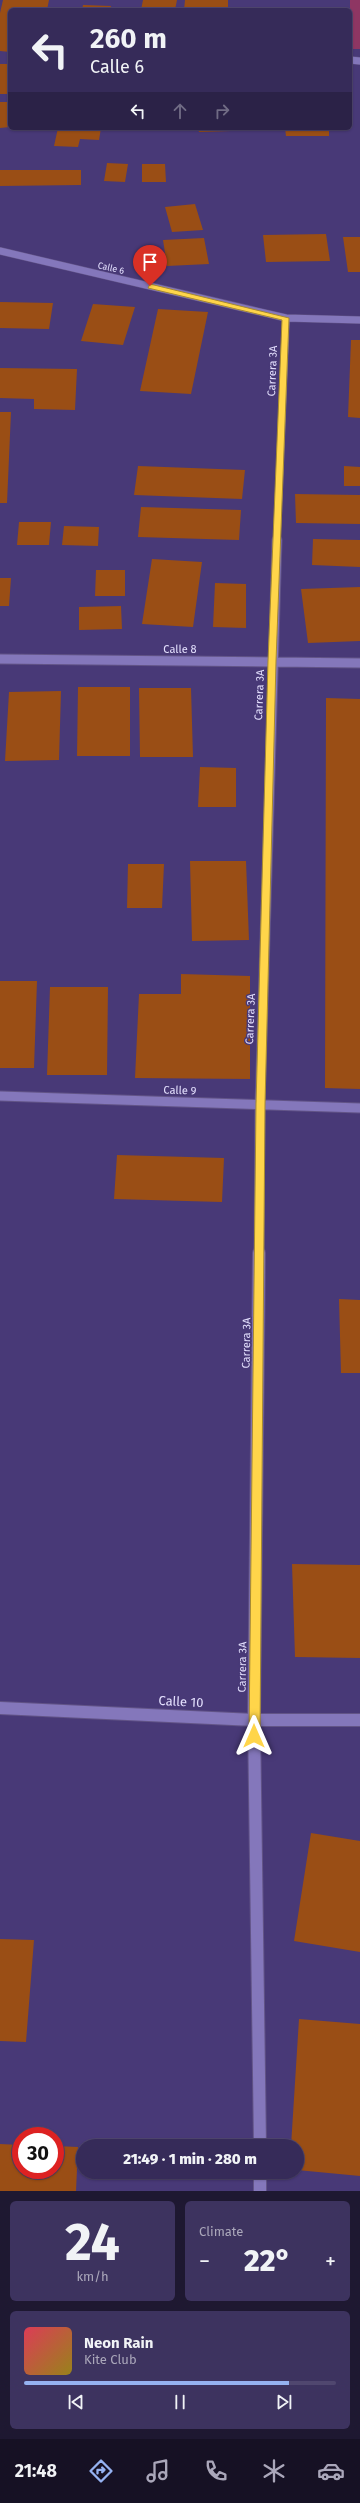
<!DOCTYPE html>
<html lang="en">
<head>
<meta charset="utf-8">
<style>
	:root { --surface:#362b59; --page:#3d335f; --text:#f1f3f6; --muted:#aaa7ba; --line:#50476f; --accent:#95b2f1 }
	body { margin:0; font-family:"Fira Sans",sans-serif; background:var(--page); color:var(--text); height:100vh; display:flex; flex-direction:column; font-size:15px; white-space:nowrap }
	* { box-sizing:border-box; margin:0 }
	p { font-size:13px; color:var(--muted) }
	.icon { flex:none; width:22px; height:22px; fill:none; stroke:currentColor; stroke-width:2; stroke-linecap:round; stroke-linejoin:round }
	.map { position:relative; height:2191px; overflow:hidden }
	.drawer { display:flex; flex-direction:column; gap:10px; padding:10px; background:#1e1831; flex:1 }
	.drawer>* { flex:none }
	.top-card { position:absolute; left:8px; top:8px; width:344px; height:122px; border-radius:6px; box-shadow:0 1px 3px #0004,0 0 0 1px var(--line); background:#362b59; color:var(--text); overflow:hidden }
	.speed { position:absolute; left:12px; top:2127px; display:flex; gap:8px; font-size:20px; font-weight:700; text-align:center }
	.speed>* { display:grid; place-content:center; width:52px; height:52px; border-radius:50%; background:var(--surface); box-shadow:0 1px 3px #0004,0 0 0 1px var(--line); line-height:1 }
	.speed .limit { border:6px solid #d22; background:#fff; color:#111 }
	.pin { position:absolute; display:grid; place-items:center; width:34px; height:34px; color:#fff; margin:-41px -17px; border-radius:50% 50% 50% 0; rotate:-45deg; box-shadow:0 0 4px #0007 }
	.pin .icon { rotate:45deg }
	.me { position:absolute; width:44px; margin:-22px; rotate:0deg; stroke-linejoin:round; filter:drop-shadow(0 0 3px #0008) }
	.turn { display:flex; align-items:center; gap:14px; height:84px; padding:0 16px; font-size:18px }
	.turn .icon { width:52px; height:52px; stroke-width:2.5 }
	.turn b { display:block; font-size:28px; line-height:34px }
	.lanes { display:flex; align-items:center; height:38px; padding:0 16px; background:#0003; justify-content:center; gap:20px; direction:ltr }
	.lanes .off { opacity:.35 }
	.big { font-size:30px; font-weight:800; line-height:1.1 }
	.drawer .card { flex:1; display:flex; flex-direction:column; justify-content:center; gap:6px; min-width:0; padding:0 14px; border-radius:6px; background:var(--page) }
	.drawer .dial { align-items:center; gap:0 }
	.dial b { font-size:52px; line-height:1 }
	.song { display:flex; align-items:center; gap:12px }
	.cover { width:48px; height:48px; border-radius:6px; background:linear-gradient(135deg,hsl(350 70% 55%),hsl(50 70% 35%)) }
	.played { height:4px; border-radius:2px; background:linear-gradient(90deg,var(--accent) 85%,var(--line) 85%) }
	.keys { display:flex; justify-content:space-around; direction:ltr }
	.heat { display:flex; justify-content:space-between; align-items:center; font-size:22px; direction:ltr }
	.drawer .tiles { flex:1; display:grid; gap:10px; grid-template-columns:1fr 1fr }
	.card:last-child { grid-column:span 2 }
	.trip { position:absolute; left:76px; top:2139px; width:228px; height:40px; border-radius:20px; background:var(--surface); box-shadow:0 1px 3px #0004,0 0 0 1px var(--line); font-weight:800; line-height:40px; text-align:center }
	.tabs { display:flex; height:64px; justify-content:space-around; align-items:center; background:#161124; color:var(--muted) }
	.tabs .icon { width:28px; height:28px }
	.tabs .current { color:var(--accent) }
	.tabs b { font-size:18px; color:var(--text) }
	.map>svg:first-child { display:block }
</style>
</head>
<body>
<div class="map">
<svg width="360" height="2191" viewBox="0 0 360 2191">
	<rect width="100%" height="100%" fill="#483977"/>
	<!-- green -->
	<path fill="#8e3663" d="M350,0H360V49H350Z"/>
	<!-- building -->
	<path fill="#9a4e15" d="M3,0H49L47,10H10V52L0,51V13Z
		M143,0H177L175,10H141Z
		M185,0H228V10H184Z
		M83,5L111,6L110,10H82Z
		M0,64H10V94H0Z
		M0,102H10V127L0,128Z
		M58,128H101L99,140L80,139L78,147L54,146Z
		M198,128H230L231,131L199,132Z
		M285,128H329V136H286Z
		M107,163L128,164L125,182L104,181Z
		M142,164H165L166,182H142Z
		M0,170H81V185L0,186Z
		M195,204L203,230L172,232L165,207Z
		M326,234L330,261L266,262L263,235Z
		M343,237H360V272H348Z
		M204,238L209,264L167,266L163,240Z
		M0,302L53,303L49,329L0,328Z
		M93,304L135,307L123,345L81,341Z
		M158,309L208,312L191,394L140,391Z
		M351,340H360V418L348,417Z
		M0,368L77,369L75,410L34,409V399L0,398Z
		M0,412H11L7,503H0Z
		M138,466L245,470L242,499L134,495Z
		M344,466L360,467V486H344Z
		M295,494L360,495V524L296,523Z
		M141,507L241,510L239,540L138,537Z
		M19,522H51L49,545H17Z
		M64,526L99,527L98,546L62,545Z
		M313,539L360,540V567L312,565Z
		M152,559L202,562L193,627L142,624Z
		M96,570H125V596H95Z
		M0,578H11L9,606H0Z
		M215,583L246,584V628L213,627Z
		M360,587V641L308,643L301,589Z
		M121,606L122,629L79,630V607Z
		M78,687H130V756H77Z
		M139,688H191L193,757H140Z
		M61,691L59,760L5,761L9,692Z
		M326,698L360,699V1089L325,1088Z
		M200,767L236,768V807H198Z
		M190,861H246L249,940L192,941Z
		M128,864H164L162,908H127Z
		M181,974L250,976V1079L135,1078L139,994H181Z
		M0,981H37L34,1068H0Z
		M50,987H108L107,1075H47Z
		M117,1155L224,1158L222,1202L114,1199Z
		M339,1299L360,1300V1373H341Z
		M292,1564L360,1565V1658L295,1657Z
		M311,1833L360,1841V1952L294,1941Z
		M0,1939L34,1940L26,2042L0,2041Z
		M299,2019L360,2024V2176L297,2170V2146H291Z
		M0,2144L21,2145V2170H55V2146L78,2147L76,2191H0Z"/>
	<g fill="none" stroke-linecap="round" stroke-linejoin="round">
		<!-- street-far2 casing -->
		<g stroke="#625487" stroke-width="8">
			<path id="street-far2" d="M350,60L360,61
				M0,251L286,318L360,320
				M277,541L286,318"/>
		</g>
		<!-- street-far1 casing -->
		<g stroke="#625487" stroke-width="11">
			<path id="street-far1" d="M0,659L360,663
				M0,1096L360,1108
				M259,1254L260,1105L277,540"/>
		</g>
		<!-- street casing -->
		<g stroke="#625487" stroke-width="14">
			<path id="street" d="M259,1253L254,1720L260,2146
				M0,1708L254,1720H360
				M260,2172V2191"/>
		</g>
		<!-- street-far2 -->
		<use href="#street-far2" stroke="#8477bb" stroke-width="7"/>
		<!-- street-far1 -->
		<use href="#street-far1" stroke="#8477bb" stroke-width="9"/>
		<!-- street -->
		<use href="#street" stroke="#8477bb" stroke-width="12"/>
	</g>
	<!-- route -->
	<path fill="#ffd54a" stroke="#a68a30" d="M150,284L289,318L276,661L265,1104L260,1736L254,1741L249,1736L256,1104L268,661L282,320L148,288Z"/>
	<g text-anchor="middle" stroke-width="3" stroke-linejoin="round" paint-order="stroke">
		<!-- far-street labels -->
		<g font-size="9" fill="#e4e0fe" stroke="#483977">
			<text transform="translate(111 268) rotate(13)" y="3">Calle 6</text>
		</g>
		<!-- street labels -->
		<g font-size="11" fill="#e4e0fe" stroke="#483977">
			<text transform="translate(272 371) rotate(-88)" y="4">Carrera 3A</text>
			<text x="180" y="653">Calle 8</text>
			<text transform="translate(259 695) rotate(-88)" y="4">Carrera 3A</text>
			<text transform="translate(250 1019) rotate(-88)" y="4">Carrera 3A</text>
			<text transform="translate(180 1090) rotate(2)" y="4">Calle 9</text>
			<text transform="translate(246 1343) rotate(-89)" y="4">Carrera 3A</text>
			<text transform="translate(242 1667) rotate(-89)" y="4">Carrera 3A</text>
		</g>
		<!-- near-street labels -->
		<g font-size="13" fill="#e4e0fe" stroke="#483977">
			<text transform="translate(181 1701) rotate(3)" y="5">Calle 10</text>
		</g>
	</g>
</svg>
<div class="speed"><div class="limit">30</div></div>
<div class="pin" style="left:150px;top:286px;background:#d93025"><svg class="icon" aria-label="arrive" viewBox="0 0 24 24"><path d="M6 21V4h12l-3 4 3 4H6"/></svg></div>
<svg class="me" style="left:254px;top:1736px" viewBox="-20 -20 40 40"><path d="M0-17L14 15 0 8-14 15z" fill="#ffd54a" stroke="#fff" stroke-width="4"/></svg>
<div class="trip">21:49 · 1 min · 280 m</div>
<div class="top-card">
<div class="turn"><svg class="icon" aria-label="left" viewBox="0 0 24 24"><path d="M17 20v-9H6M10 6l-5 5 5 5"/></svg><div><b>260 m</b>Calle 6</div></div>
<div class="lanes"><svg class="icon" aria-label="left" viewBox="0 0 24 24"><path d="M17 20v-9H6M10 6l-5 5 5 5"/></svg><svg class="icon off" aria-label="ahead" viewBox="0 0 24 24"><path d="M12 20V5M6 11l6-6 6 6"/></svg><svg class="icon off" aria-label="right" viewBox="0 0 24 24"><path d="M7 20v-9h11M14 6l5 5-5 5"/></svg></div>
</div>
</div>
<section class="drawer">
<div class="tiles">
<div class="card dial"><b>24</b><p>km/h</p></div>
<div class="card"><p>Climate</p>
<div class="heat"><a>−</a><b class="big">22°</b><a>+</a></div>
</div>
<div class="card">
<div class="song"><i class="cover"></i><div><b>Neon Rain</b><p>Kite Club</p></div></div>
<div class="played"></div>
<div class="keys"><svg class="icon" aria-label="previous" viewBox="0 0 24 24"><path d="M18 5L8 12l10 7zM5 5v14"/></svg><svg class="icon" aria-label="pause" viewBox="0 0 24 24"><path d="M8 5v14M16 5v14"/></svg><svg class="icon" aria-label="next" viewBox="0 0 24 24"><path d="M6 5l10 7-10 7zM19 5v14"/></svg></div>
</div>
</div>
</section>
<nav class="tabs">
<b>21:48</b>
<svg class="icon current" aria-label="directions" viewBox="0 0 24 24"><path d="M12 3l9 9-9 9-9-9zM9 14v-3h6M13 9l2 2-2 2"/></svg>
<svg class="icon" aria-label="music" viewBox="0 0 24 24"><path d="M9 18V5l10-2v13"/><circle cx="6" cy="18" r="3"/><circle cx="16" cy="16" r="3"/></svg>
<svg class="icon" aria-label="phone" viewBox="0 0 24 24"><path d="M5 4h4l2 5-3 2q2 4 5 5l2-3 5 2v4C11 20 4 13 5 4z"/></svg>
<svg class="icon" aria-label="climate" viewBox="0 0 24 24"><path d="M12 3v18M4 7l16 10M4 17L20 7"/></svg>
<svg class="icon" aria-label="car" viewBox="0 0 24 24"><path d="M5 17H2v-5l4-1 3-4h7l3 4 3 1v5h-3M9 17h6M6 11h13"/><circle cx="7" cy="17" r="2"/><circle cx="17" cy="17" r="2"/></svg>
</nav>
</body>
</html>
